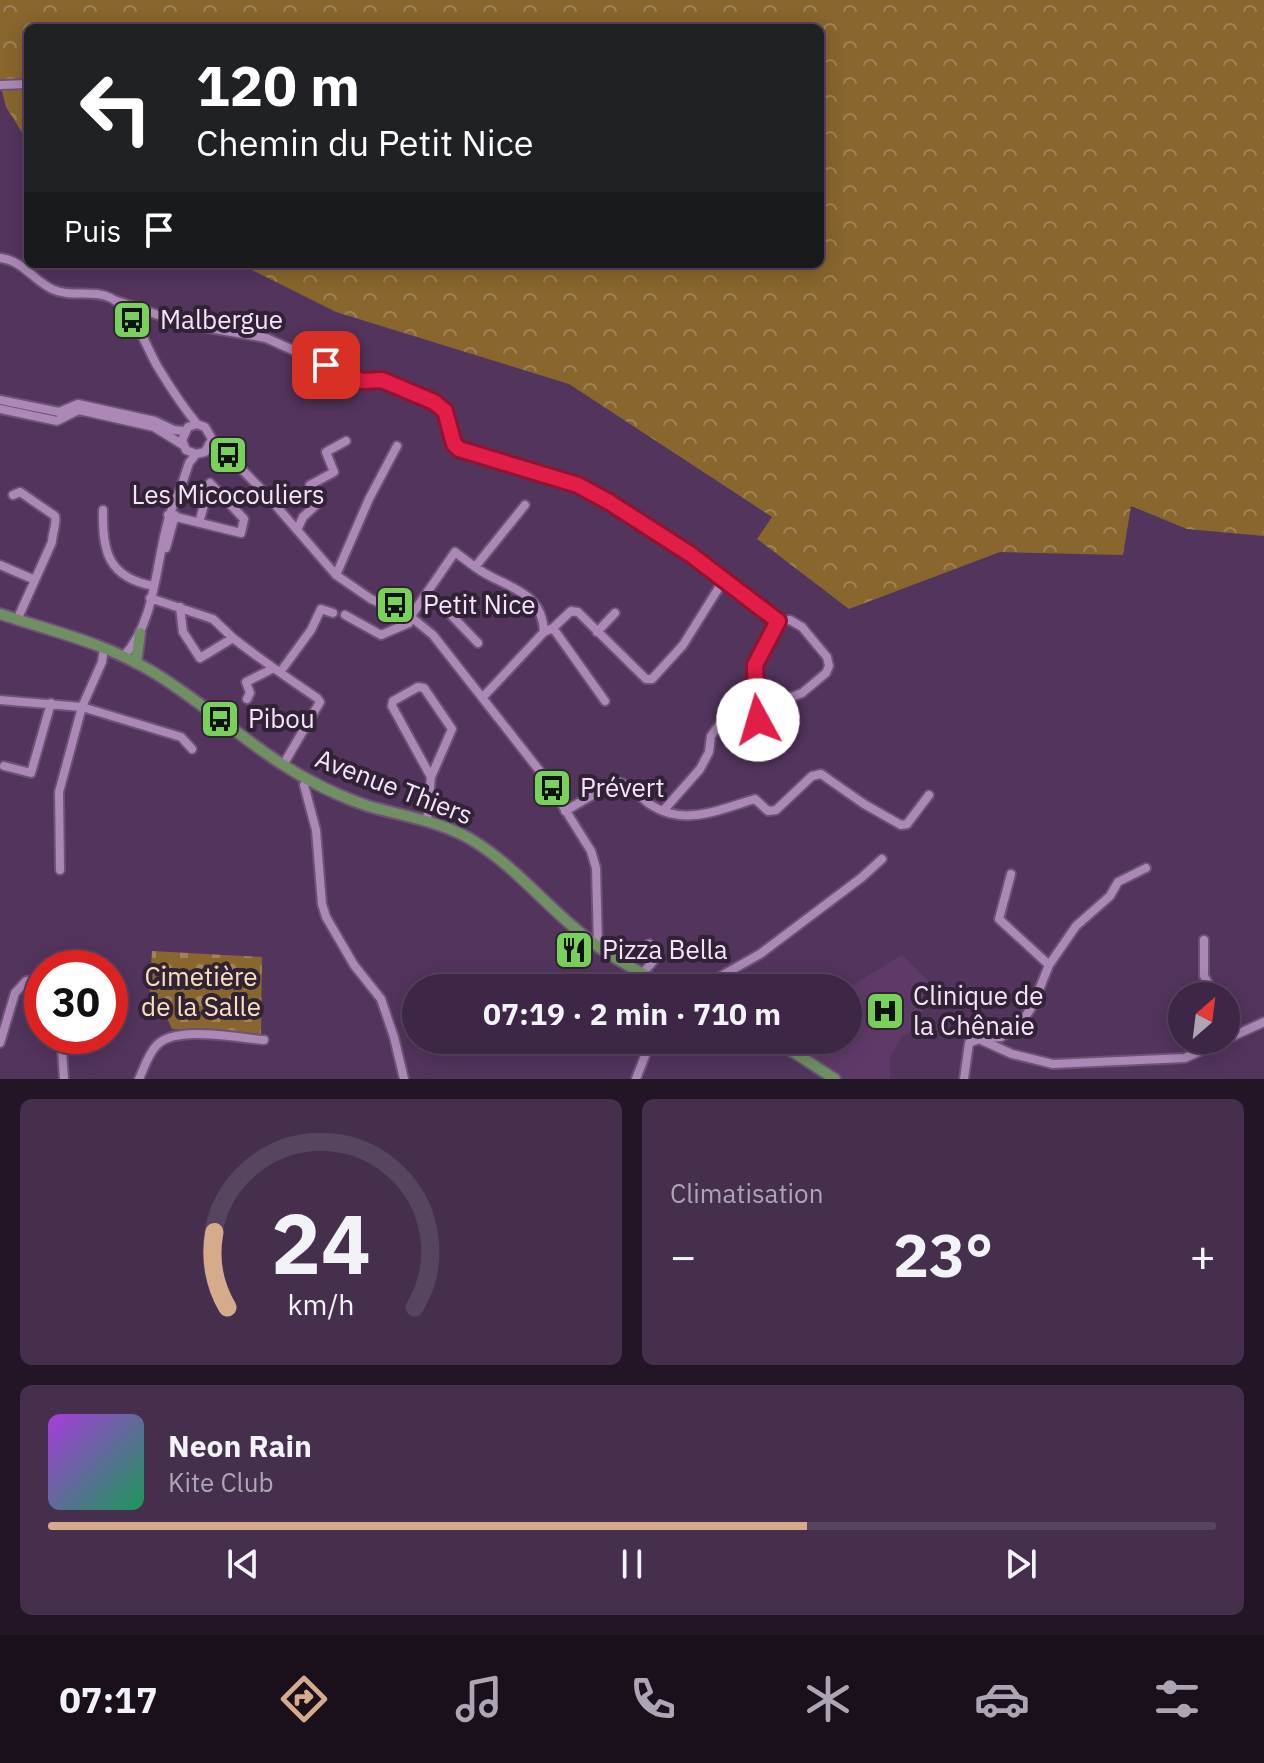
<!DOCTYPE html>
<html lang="fr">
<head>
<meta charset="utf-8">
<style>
	:root { --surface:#3e2746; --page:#452f4d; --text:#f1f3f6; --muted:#ada5b3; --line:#57445f; --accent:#d6ab8b }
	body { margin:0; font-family:"IBM Plex Sans",sans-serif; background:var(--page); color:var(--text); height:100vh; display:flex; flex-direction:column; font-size:30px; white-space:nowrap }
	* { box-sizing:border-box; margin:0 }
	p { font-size:26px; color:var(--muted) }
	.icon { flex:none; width:44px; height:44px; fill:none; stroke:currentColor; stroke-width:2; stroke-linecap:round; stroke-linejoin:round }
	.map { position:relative; height:1079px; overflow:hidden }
	.side { display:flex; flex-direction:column; gap:20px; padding:20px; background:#221526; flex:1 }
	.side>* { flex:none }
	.guide { position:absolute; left:24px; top:24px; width:800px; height:244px; border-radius:12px; box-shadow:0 4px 20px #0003,0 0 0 2px var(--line); background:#202124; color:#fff; overflow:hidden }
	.needle { width:52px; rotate:28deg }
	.tools { position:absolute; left:1168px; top:982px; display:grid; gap:16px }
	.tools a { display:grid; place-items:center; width:72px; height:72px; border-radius:50%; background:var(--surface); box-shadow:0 4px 20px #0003,0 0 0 2px var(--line); font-size:40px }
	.speed { position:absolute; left:24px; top:950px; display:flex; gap:16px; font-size:40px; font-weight:700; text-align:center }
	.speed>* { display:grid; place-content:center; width:104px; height:104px; border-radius:50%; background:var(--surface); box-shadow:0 4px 20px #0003,0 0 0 2px var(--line); line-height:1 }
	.speed .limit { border:12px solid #d22; background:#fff; color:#111 }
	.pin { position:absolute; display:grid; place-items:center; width:68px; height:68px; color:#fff; margin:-34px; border-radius:16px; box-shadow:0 4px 12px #0006 }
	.me { position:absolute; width:88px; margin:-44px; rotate:354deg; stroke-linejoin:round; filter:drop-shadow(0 0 6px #0008) }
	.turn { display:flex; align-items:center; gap:28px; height:168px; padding:0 40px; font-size:36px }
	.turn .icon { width:104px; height:104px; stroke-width:2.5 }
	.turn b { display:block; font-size:56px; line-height:68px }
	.then { display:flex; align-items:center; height:76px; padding:0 40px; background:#0003; gap:16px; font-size:30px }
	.big { font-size:60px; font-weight:700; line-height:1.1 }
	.side .tile { flex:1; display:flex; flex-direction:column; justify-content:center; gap:12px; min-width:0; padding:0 28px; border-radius:12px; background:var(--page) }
	.side .dial { align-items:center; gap:0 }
	.dial svg { height:208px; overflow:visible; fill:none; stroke:var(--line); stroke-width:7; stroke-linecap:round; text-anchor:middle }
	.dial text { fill:var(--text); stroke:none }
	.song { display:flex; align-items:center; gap:24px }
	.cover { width:96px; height:96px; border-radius:12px; background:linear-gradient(135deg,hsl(280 70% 55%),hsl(150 70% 35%)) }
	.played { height:8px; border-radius:4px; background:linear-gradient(90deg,var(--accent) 65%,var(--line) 65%) }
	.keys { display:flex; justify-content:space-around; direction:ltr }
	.heat { display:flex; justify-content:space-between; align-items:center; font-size:44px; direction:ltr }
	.side .tiles { flex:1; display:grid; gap:20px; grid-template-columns:1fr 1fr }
	.tile:last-child { grid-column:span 2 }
	.trip { position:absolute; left:402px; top:974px; width:460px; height:80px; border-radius:40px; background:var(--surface); box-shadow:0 4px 20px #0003,0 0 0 2px var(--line); font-weight:700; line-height:80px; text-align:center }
	.menu { display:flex; height:128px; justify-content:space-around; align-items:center; background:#19101c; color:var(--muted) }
	.menu .icon { width:56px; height:56px }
	.menu .on { color:var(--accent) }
	.menu b { font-size:36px; color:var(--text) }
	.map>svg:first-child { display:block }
</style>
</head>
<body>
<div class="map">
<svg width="1264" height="1079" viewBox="0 0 1264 1079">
	<defs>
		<pattern id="forest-crowns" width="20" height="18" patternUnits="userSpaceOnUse" patternTransform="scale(2)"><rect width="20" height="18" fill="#88662d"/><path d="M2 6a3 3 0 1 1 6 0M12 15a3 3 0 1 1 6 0" fill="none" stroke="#9f8357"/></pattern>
		<pattern id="cemetery-stones" width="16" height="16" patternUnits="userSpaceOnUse" patternTransform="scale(2)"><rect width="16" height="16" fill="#88662d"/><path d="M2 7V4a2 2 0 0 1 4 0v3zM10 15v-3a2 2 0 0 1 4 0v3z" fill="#9f8357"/></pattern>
	</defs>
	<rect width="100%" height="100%" fill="#53345d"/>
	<!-- built -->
	<path fill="#5f3a69" d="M902,955L936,989L909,1033L902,1036L890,1057V1079H843L788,1040H848V988Z"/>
	<!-- forest -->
	<path fill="url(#forest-crowns)" d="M0,0H1264V536L1187,529L1131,506L1123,555L1000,552L849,609L757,539L772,517L569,384L336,312L240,264H820V28H28V142L6,107L0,83Z"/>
	<!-- cemetery -->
	<path fill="url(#cemetery-stones)" d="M152,951L262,957L261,1036L172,1029L166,1016L148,1015Z"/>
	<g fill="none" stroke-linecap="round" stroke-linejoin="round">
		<!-- minor casing -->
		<g stroke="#6d5275" stroke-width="12">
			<path id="minor" d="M0,85L28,84
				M0,258C22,260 33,280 52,289C70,298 93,289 111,298C136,311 145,346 159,369C170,387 183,407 197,424
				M114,300L185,324L266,338L326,365L336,372L363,381L382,380L408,389L434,402L445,411L454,444L459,449L578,485L609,502L690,554L778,621
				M0,400L59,412L78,404L155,421L174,430L184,431
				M0,409L57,421L79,410L154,427L183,445
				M212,439L205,452L196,454L186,450L182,440L188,427L197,424L205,427L212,439L266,494
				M180,490L189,463L196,454
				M265,493L336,575L371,599L411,617L433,635L546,779L591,851L596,868L598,946
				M13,495L20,492L55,516C57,524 52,534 52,542L17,620
				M103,510C102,551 108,578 154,586
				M168,515L241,533L244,519L210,483L199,523
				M297,530L303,517L317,504L310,485L334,472L326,452L346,441
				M166,548L175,515
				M0,565L35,580
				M475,567C503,588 542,588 544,632
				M336,575L369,499L397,446
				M428,591L478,643
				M150,598L213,619L233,638L200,658L183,632L180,607
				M345,615L381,635L409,623L413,613L455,552L475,567L525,505
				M790,620L802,627L827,657L829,666L826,673L802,693L789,698L757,699L755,665L778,621Z
				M553,628L605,701
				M597,632L615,613
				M233,638C261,660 288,678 317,698L320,702L283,765
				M124,656C163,613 153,538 181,488
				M281,671L311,630L321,609L333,613
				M483,697L544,632L553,628L571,611L578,612L646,679H652L683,645L723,581
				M247,699L250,693L246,682L272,669
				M0,700L82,707L102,662L104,648
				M4,766L31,773L51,703
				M307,779L304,785L316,830L322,904L326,917L354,965L381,999L394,1037L404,1079
				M565,811L615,782C630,782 639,797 651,805C685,827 721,809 755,799L768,811L776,810L812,776L821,774L864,804L901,825L907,824L929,795
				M663,811L700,769L709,752L711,736L737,700L757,699L758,720L780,740
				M427,821L431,777L452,729L424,688L418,687L393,701L392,706L431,777
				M60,870L59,792L82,707L181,737L192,749
				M1011,874L999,919L1049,965
				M1204,940V976L1216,996
				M642,974L655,959L649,944
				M700,988L760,954L861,878L882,859
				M61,1036L64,1079
				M981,1039L1001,1037L1020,1025L1033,1005L1049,965L1076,926L1110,896L1118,882L1146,868
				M0,1043L15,993L26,981L35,980L42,983
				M139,1079C144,1068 148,1054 157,1045C176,1025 238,1038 264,1040
				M636,1079L651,1040
				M964,1079L969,1043L979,1039L1012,1054L1053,1064L1185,1058L1264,1022"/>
		</g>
		<!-- major casing -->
		<g stroke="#6d5275" stroke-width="14">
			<path id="major" d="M0,614C52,631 105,643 153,672C206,704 252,749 307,779C327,790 347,799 368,806C403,816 440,821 472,840C517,867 550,911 592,942C616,960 643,974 670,988
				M136,663L140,633
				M775,1040L835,1079"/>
		</g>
		<!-- minor -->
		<use href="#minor" stroke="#ab88b6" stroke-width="8"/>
		<!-- major -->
		<use href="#major" stroke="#709063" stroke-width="10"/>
	</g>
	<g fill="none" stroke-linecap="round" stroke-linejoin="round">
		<!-- route casing -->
		<g stroke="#92132f" stroke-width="20">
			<path id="route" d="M326,365L336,372L363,381L382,380L434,402L445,411L454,444L459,449L578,485L609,502L690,554L778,621L755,665L756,707L758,720"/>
		</g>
		<!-- route -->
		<use href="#route" stroke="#e11d48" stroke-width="14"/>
	</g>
	<!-- icons -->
	<defs>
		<g id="bus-square" transform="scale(2)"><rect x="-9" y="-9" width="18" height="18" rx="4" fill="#78d158" stroke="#312235"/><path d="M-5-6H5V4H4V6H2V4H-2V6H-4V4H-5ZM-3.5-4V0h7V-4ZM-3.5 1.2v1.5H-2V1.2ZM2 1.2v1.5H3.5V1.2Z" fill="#111"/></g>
		<g id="restaurant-square" transform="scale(2)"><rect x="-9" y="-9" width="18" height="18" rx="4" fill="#78d158" stroke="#312235"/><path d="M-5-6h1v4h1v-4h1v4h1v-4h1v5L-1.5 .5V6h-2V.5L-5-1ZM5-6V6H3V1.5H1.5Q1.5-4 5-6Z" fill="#111"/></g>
		<g id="hospital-square" transform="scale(2)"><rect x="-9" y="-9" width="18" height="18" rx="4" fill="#78d158" stroke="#312235"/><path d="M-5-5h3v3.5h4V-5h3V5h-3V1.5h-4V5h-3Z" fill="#111"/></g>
	</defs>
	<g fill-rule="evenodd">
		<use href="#bus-square" x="132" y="320"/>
		<use href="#bus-square" x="228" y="455"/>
		<use href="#bus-square" x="395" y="605"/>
		<use href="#bus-square" x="220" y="719"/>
		<use href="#bus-square" x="552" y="788"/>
		<use href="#restaurant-square" x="574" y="950"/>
		<use href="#hospital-square" x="885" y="1011"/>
	</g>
	<g text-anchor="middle" stroke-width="8" stroke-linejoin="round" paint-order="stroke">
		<!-- poi labels -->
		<g font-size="26" fill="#f7e3fc" stroke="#312235" text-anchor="start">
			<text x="160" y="329">Malbergue</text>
			<text x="228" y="504" text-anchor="middle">Les Micocouliers</text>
			<text x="423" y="614">Petit Nice</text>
			<text x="248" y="728">Pibou</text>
			<text x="580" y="797">Prévert</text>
			<text x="602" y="959">Pizza Bella</text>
			<text x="913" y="1005">Clinique de<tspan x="913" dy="30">la Chênaie</tspan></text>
		</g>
		<!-- street labels -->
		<g font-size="26" fill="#f7e3fc" stroke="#312235">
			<text transform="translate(394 787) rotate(21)" y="9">Avenue Thiers</text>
		</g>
		<!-- park labels -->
		<g font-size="26" fill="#fae0b9" stroke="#312235">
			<text x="201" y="986">Cimetière<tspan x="201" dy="30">de la Salle</tspan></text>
		</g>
	</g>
</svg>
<div class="tools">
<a><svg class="needle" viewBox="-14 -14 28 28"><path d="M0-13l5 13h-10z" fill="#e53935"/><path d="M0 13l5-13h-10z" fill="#ada5b3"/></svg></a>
</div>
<div class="speed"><div class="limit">30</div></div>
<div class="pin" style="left:326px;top:365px;background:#d93025"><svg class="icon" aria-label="arrive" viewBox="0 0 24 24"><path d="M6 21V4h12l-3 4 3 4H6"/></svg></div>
<svg class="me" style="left:758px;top:720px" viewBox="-20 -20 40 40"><circle r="19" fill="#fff"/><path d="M0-13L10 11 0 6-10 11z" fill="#e11d48"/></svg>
<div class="trip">07:19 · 2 min · 710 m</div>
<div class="guide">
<div class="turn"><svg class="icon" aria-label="left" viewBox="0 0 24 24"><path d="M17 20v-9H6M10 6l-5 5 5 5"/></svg><div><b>120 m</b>Chemin du Petit Nice</div></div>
<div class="then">Puis<svg class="icon" aria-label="arrive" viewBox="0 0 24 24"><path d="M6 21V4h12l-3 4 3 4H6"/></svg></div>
</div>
</div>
<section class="side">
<div class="tiles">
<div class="tile dial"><svg viewBox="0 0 100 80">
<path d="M14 69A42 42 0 1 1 86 69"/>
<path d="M14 69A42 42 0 0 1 9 40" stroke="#d6ab8b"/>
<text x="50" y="56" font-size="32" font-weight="700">24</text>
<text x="50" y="72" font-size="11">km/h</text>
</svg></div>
<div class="tile"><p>Climatisation</p>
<div class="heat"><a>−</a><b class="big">23°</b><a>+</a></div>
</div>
<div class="tile">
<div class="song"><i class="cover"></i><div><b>Neon Rain</b><p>Kite Club</p></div></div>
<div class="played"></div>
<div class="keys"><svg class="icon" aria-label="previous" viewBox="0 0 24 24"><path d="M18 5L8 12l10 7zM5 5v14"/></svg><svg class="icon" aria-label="pause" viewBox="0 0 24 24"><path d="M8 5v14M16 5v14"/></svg><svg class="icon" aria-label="next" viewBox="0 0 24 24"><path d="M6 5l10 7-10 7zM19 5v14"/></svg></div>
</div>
</div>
</section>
<nav class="menu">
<b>07:17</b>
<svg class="icon on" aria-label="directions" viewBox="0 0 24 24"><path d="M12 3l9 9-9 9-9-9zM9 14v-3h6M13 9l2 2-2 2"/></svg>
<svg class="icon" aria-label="music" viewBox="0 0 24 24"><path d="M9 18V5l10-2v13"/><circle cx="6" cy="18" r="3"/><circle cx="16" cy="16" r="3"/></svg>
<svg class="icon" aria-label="phone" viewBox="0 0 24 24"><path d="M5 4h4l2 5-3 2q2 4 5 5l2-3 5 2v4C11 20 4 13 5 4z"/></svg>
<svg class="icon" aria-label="climate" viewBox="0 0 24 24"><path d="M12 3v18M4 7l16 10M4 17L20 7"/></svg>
<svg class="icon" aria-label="car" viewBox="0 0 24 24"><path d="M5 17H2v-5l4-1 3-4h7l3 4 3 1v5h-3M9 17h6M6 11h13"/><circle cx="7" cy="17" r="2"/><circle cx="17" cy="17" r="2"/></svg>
<svg class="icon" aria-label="filters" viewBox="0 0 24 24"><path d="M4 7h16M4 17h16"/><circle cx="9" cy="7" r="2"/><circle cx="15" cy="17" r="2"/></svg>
</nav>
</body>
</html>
